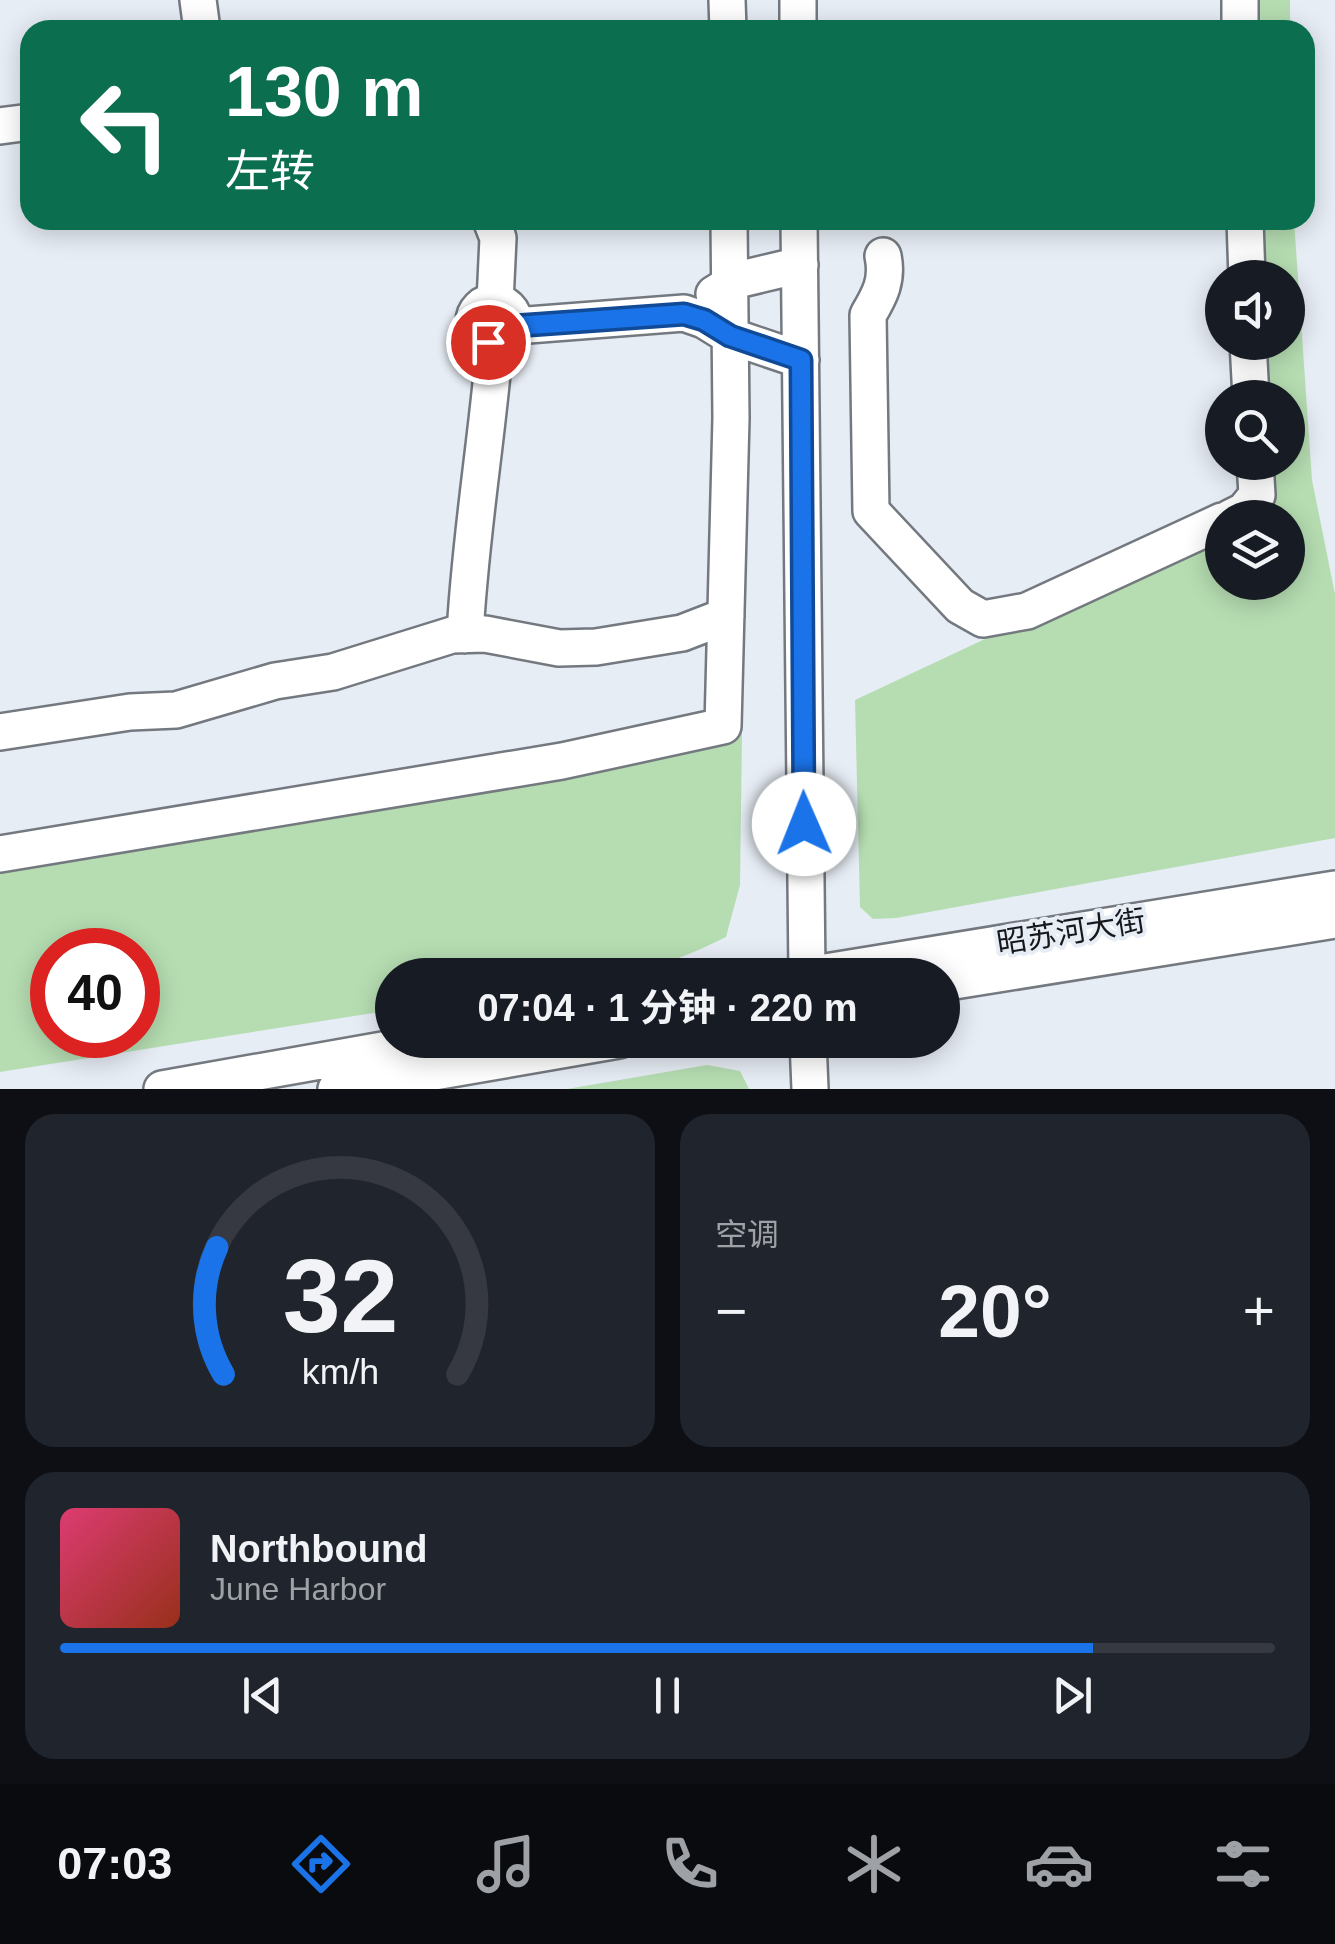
<!DOCTYPE html>
<html lang="zh">
<head>
<meta charset="utf-8">
<style>
	:root { --surface:#171b24; --page:#20242c; --text:#f1f3f6; --muted:#9ea1a6; --line:#363941; --accent:#1a73e8 }
	body { margin:0; font-family:Arial,"Noto Sans SC",sans-serif; background:var(--page); color:var(--text); height:100vh; display:flex; flex-direction:column; font-size:38px; white-space:nowrap }
	* { box-sizing:border-box; margin:0 }
	p { font-size:32px; color:var(--muted) }
	.icon { flex:none; width:55px; height:55px; fill:none; stroke:currentColor; stroke-width:2; stroke-linecap:round; stroke-linejoin:round }
	.map { position:relative; height:1089px; overflow:hidden }
	.drawer { display:flex; flex-direction:column; gap:25px; padding:25px; background:#0d0f14; flex:1 }
	.drawer>* { flex:none }
	.hud { position:absolute; left:20px; top:20px; width:1295px; height:210px; border-radius:30px; box-shadow:0 5px 25px #0003; background:#0b6e4f; color:#fff; overflow:hidden }
	.fabs { position:absolute; left:1205px; top:260px; display:grid; gap:20px }
	.fabs a { display:grid; place-items:center; width:100px; height:100px; border-radius:50%; background:var(--surface); box-shadow:0 5px 25px #0003; font-size:50px }
	.speed { position:absolute; left:30px; top:928px; display:flex; gap:20px; font-size:50px; font-weight:700; text-align:center }
	.speed>* { display:grid; place-content:center; width:130px; height:130px; border-radius:50%; background:var(--surface); box-shadow:0 5px 25px #0003; line-height:1 }
	.speed .limit { border:15px solid #d22; background:#fff; color:#111 }
	.pin { position:absolute; display:grid; place-items:center; width:85px; height:85px; color:#fff; margin:-42px; border:5px solid #fff; border-radius:50%; box-shadow:0 2px 10px #0007 }
	.me { position:absolute; width:110px; margin:-55px; rotate:359deg; stroke-linejoin:round; filter:drop-shadow(0 0 8px #0008) }
	.turn { display:flex; align-items:center; gap:35px; height:210px; padding:0 40px; font-size:45px }
	.turn .icon { width:130px; height:130px; stroke-width:2.5 }
	.turn b { display:block; font-size:70px; line-height:85px }
	.big { font-size:75px; font-weight:700; line-height:1.1 }
	.drawer .widget { flex:1; display:flex; flex-direction:column; justify-content:center; gap:15px; min-width:0; padding:0 35px; border-radius:30px; background:var(--page) }
	.drawer .dial { align-items:center; gap:0 }
	.dial svg { height:260px; overflow:visible; fill:none; stroke:var(--line); stroke-width:7; stroke-linecap:round; text-anchor:middle }
	.dial text { fill:var(--text); stroke:none }
	.song { display:flex; align-items:center; gap:30px }
	.cover { width:120px; height:120px; border-radius:15px; background:linear-gradient(135deg,hsl(340 70% 55%),hsl(10 70% 35%)) }
	.played { height:10px; border-radius:5px; background:linear-gradient(90deg,var(--accent) 85%,var(--line) 85%) }
	.keys { display:flex; justify-content:space-around; direction:ltr }
	.heat { display:flex; justify-content:space-between; align-items:center; font-size:55px; direction:ltr }
	.drawer .tiles { flex:1; display:grid; gap:25px; grid-template-columns:1fr 1fr }
	.widget:last-child { grid-column:span 2 }
	.trip { position:absolute; left:375px; top:958px; width:585px; height:100px; border-radius:50px; background:var(--surface); box-shadow:0 5px 25px #0003; font-weight:700; line-height:100px; text-align:center }
	.tabs { display:flex; height:160px; justify-content:space-around; align-items:center; background:#090b0e; color:var(--muted) }
	.tabs .icon { width:70px; height:70px }
	.tabs .active { color:var(--accent) }
	.tabs b { font-size:45px; color:var(--text) }
	.map>svg:first-child { display:block }
</style>
</head>
<body>
<div class="map">
<svg width="1335" height="1089" viewBox="0 0 1335 1089">
	<rect width="100%" height="100%" fill="#e7edf5"/>
	<!-- green -->
	<path fill="#b6ddb2" fill-rule="evenodd" d="M1253,0H1290V30H1253Z
		M1255,220H1294L1312,480L1335,594V838L896,918L873,919L860,907L855,700L1222,528V582H1288V518L1245,517L1273,504L1271,463L1288,462V398L1267,397L1263,343L1288,342V278L1258,277Z
		M742,734L740,885L726,937C690,955 655,969 616,975H392V1010L0,1072V865ZM52,950H138V1035H52Z
		M707,1065L740,1071L749,1089H567Z"/>
	<g fill="none" stroke-linecap="round" stroke-linejoin="round">
		<!-- minor casing -->
		<g stroke="#747980" stroke-width="40">
			<path id="minor" d="M198,0L202,30
				M727,0L728,30
				M798,0V30
				M1240,0V30
				M0,126L30,122
				M491,220L498,238L495,302
				M799,220L807,975
				M1245,220L1247,278
				M883,256C888,280 880,295 868,315L871,511L960,606L983,619L1027,611L1222,521
				M714,294L737,280L800,265
				M474 322a20 20 0 1 1 40 0a20 20 0 1 1-40 0Z
				M515,326L684,313L704,320L730,336L801,360
				M1248,342L1251,398
				M1230,518L1244,511L1257,495L1255,462
				M465,635C470,537 487,440 495,342
				M0,732L130,712L176,710L275,681L333,672L452,635L485,634L559,648L596,647L682,633L726,616
				M0,854L562,761L723,726L731,418L729,220
				M807,975L1335,889
				M942,983L1335,920
				M808,1040L810,1089
				M162,1089L439,1040
				M336,1089L619,1040"/>
		</g>
		<!-- minor -->
		<use href="#minor" stroke="#fff" stroke-width="35"/>
	</g>
	<g fill="none" stroke-linecap="round" stroke-linejoin="round">
		<!-- route casing -->
		<g stroke="#114b97" stroke-width="25">
			<path id="route" d="M488,342C502,342 508,339 515,326L684,314L704,320L730,336L801,360L804,824"/>
		</g>
		<!-- route -->
		<use href="#route" stroke="#1a73e8" stroke-width="18"/>
	</g>
	<g text-anchor="middle" stroke-width="8" stroke-linejoin="round" paint-order="stroke">
		<!-- street labels -->
		<g font-size="30" fill="#15171a" stroke="#e7edf5">
			<text transform="translate(1071 932) rotate(-9)" y="10">昭苏河大街</text>
		</g>
	</g>
</svg>
<div class="fabs">
<a><svg class="icon" aria-label="sound" viewBox="0 0 24 24"><path d="M4 9h4l5-4v14l-5-4H4zM17 9q2 3 0 6"/></svg></a>
<a><svg class="icon" aria-label="search" viewBox="0 0 24 24"><circle cx="10" cy="10" r="6"/><path d="M15 15l6 6"/></svg></a>
<a><svg class="icon" aria-label="layers" viewBox="0 0 24 24"><path d="M12 4l9 5-9 5-9-5zM3 14l9 5 9-5"/></svg></a>
</div>
<div class="speed"><div class="limit">40</div></div>
<div class="pin" style="left:488px;top:342px;background:#d93025"><svg class="icon" aria-label="arrive" viewBox="0 0 24 24"><path d="M6 21V4h12l-3 4 3 4H6"/></svg></div>
<svg class="me" style="left:804px;top:824px" viewBox="-20 -20 40 40"><circle r="19" fill="#fff"/><path d="M0-13L10 11 0 6-10 11z" fill="#1a73e8"/></svg>
<div class="trip">07:04 · 1 分钟 · 220 m</div>
<div class="hud">
<div class="turn"><svg class="icon" aria-label="left" viewBox="0 0 24 24"><path d="M17 20v-9H6M10 6l-5 5 5 5"/></svg><div><b>130 m</b>左转</div></div>
</div>
</div>
<section class="drawer">
<div class="tiles">
<div class="widget dial"><svg viewBox="0 0 100 80">
<path d="M14 69A42 42 0 1 1 86 69"/>
<path d="M14 69A42 42 0 0 1 12 30" stroke="#1a73e8"/>
<text x="50" y="56" font-size="32" font-weight="700">32</text>
<text x="50" y="72" font-size="11">km/h</text>
</svg></div>
<div class="widget"><p>空调</p>
<div class="heat"><a>−</a><b class="big">20°</b><a>+</a></div>
</div>
<div class="widget">
<div class="song"><i class="cover"></i><div><b>Northbound</b><p>June Harbor</p></div></div>
<div class="played"></div>
<div class="keys"><svg class="icon" aria-label="previous" viewBox="0 0 24 24"><path d="M18 5L8 12l10 7zM5 5v14"/></svg><svg class="icon" aria-label="pause" viewBox="0 0 24 24"><path d="M8 5v14M16 5v14"/></svg><svg class="icon" aria-label="next" viewBox="0 0 24 24"><path d="M6 5l10 7-10 7zM19 5v14"/></svg></div>
</div>
</div>
</section>
<nav class="tabs">
<b>07:03</b>
<svg class="icon active" aria-label="directions" viewBox="0 0 24 24"><path d="M12 3l9 9-9 9-9-9zM9 14v-3h6M13 9l2 2-2 2"/></svg>
<svg class="icon" aria-label="music" viewBox="0 0 24 24"><path d="M9 18V5l10-2v13"/><circle cx="6" cy="18" r="3"/><circle cx="16" cy="16" r="3"/></svg>
<svg class="icon" aria-label="phone" viewBox="0 0 24 24"><path d="M5 4h4l2 5-3 2q2 4 5 5l2-3 5 2v4C11 20 4 13 5 4z"/></svg>
<svg class="icon" aria-label="climate" viewBox="0 0 24 24"><path d="M12 3v18M4 7l16 10M4 17L20 7"/></svg>
<svg class="icon" aria-label="car" viewBox="0 0 24 24"><path d="M5 17H2v-5l4-1 3-4h7l3 4 3 1v5h-3M9 17h6M6 11h13"/><circle cx="7" cy="17" r="2"/><circle cx="17" cy="17" r="2"/></svg>
<svg class="icon" aria-label="filters" viewBox="0 0 24 24"><path d="M4 7h16M4 17h16"/><circle cx="9" cy="7" r="2"/><circle cx="15" cy="17" r="2"/></svg>
</nav>
</body>
</html>
